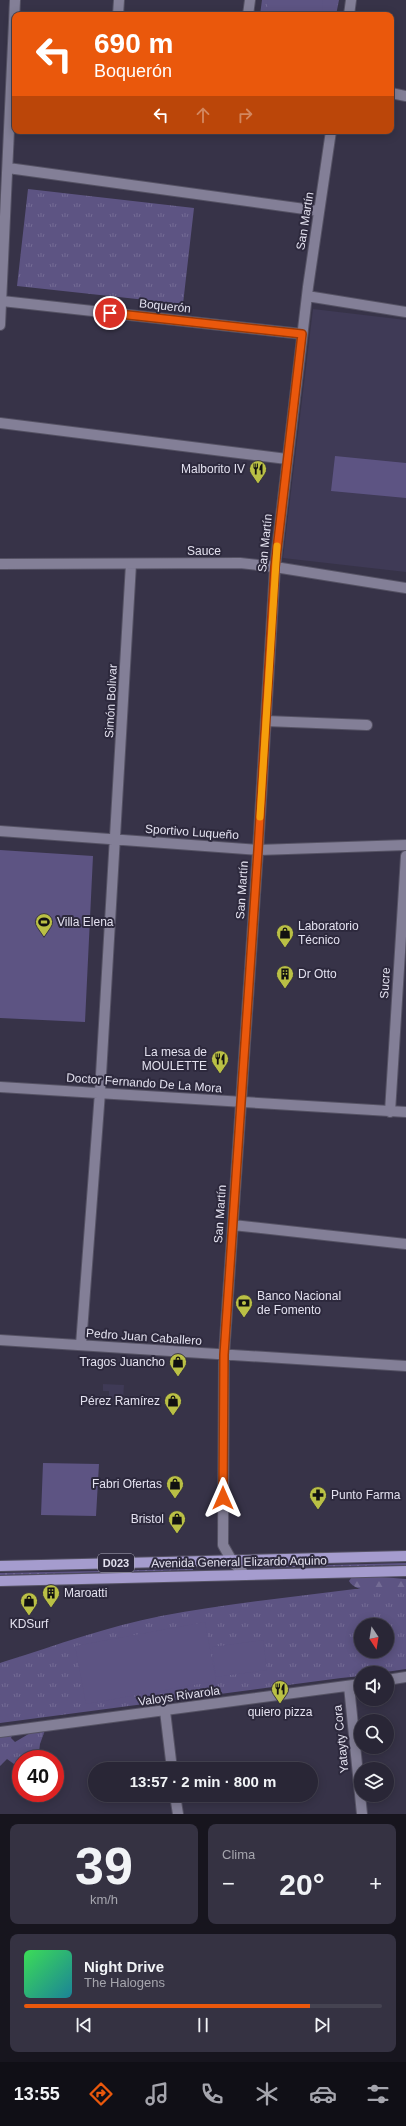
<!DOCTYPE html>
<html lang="es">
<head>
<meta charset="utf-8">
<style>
	:root { --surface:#292636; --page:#353242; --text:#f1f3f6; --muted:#a5a5ad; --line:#454351; --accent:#ea580c }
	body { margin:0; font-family:Helvetica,sans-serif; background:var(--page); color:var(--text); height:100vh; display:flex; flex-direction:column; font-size:15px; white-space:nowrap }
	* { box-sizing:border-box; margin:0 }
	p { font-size:13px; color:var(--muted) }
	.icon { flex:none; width:22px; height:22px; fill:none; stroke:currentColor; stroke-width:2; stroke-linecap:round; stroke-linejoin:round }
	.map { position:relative; height:1814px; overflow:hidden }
	.panel { display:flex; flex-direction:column; gap:10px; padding:10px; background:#17151e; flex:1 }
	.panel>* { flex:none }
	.top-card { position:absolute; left:12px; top:12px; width:382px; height:122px; border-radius:8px; box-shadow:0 2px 10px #0003,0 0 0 1px var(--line); background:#ea580c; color:#fff; overflow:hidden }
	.needle { width:26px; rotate:168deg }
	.tools { position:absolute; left:354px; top:1618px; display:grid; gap:8px }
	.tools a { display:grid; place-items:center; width:40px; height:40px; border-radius:50%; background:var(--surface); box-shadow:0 2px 10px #0003,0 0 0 1px var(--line); font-size:20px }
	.speed { position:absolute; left:12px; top:1750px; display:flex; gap:8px; font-size:20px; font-weight:700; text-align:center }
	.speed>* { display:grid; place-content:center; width:52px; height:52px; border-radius:50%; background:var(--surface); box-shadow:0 2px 10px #0003,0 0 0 1px var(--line); line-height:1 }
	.speed .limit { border:6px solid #d22; background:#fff; color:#111 }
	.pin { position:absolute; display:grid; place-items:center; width:34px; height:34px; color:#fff; margin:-17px; border:2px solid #fff; border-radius:50%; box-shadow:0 1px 4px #0007 }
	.me { position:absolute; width:44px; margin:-22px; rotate:0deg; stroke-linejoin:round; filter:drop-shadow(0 0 3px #0008) }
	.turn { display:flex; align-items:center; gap:14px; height:84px; padding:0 16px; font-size:18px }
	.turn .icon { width:52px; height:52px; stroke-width:2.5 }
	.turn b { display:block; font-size:28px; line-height:34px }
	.lanes { display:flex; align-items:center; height:38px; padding:0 16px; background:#0003; justify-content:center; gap:20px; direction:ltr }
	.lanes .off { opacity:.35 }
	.big { font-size:30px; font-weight:800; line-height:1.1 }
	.panel .tile { flex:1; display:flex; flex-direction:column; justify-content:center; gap:6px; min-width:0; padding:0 14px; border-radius:8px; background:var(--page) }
	.panel .dial { align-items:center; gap:0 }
	.dial b { font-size:52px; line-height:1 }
	.song { display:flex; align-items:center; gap:12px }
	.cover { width:48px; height:48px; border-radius:6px; background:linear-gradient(135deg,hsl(130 70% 55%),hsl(190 70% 35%)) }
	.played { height:4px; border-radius:2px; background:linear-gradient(90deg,var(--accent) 80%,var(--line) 80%) }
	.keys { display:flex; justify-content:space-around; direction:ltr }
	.heat { display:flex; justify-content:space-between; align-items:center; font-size:22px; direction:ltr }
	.panel .tiles { flex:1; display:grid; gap:10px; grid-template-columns:1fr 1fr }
	.tile:last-child { grid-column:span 2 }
	.trip { position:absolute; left:88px; top:1762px; width:230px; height:40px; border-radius:20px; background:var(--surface); box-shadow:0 2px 10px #0003,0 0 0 1px var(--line); font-weight:800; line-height:40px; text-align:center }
	.dock { display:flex; height:64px; justify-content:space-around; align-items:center; background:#100f16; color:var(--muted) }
	.dock .icon { width:28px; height:28px }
	.dock .selected { color:var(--accent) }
	.dock b { font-size:18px; color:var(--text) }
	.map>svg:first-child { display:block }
</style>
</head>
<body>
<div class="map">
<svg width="406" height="1814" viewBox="0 0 406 1814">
	<defs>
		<pattern id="grass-dots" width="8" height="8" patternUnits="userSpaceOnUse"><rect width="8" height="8" fill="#5d5483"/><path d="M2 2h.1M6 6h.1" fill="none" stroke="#746c95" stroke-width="1.8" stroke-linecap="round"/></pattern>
		<pattern id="forest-firs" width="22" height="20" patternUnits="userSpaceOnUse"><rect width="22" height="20" fill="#5d5483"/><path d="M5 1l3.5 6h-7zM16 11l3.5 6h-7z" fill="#746c95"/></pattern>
		<pattern id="park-tufts" width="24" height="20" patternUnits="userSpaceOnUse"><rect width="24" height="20" fill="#5d5483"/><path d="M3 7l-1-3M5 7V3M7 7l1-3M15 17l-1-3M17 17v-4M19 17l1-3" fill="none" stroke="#746c95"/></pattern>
	</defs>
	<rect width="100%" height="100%" fill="#373348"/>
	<!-- built -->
	<path fill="#3f3a56" d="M313,309L406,320V572L283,558Z
		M103,1384L124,1385L123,1400L109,1399V1391H103Z"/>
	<!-- grass -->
	<path fill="url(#grass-dots)" d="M406,1563V1565L250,1568V1567Z
		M193,1569V1570L0,1575V1573Z"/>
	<!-- forest -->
	<path fill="url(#forest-firs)" d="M352,1577H381L406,1579V1594C393,1593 355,1594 349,1581Z"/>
	<!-- park -->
	<path fill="url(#park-tufts)" fill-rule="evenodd" d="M262,0H339L336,15H260Z
		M28,189L194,208L183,304L17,286Z
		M355,1589H406V1669L379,1673H361V1676L341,1678L0,1723V1663L6,1661C57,1645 109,1626 161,1616C225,1604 290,1597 355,1589ZM361,1625H387V1651H361Z
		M45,1730L40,1744L38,1759H21V1769L7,1759L0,1766V1732L13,1733L11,1738L15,1742L32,1732Z"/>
	<!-- garden -->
	<path fill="#5d5483" d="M268,0H323L322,15H267Z
		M335,456L406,463V498L331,491Z
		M0,850L93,856L85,1022L0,1018Z
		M43,1463L99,1464L96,1516L41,1515Z
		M205,1622L216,1681L86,1704L75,1646Z
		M263,1640L267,1670L216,1677L212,1647Z"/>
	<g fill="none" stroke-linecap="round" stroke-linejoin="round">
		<!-- minor casing -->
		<g stroke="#555264" stroke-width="12">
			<path id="minor" d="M118,15L119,0
				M248,15L250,0
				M349,15L351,0
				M391,93L406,96
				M8,168L319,211
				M307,296L406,312
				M2,301L302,334
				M0,325L15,0
				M0,423L287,459
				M0,564L240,563L275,567L406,588
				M266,721L367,725
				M0,831L258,850L406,845
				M0,1087L406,1112
				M390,1112L406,856
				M233,1225L406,1244
				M0,1340L406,1366
				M81,1345L100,1092L131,564
				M245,1575L232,1561L223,1545L224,1355L258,850L275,567L308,287L331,131
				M387,1680L406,1677
				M349,1686L362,1814
				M165,1711L172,1769
				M0,1732L361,1684
				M175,1795L178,1814"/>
		</g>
		<!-- major casing -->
		<g stroke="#555264" stroke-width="12">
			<path id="major" d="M0,1566L406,1556
				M0,1581L406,1571"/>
		</g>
		<!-- minor -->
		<use href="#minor" stroke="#837f97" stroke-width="10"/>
		<!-- major -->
		<use href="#major" stroke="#a59cce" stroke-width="10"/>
	</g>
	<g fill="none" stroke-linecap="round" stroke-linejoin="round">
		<!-- route casing -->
		<g stroke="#983908" stroke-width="10">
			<path id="route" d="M110,313L302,334L275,567L258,850L224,1355L223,1498"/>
		</g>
		<!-- route -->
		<use href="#route" stroke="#ea580c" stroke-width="7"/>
		<!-- slow -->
		<path stroke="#f59e0b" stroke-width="7" d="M260,817L277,546"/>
	</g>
	<!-- icons -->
	<defs>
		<g id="restaurant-pin" transform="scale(0.9)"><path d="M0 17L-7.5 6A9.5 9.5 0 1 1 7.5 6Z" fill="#bac045" stroke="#2d293d"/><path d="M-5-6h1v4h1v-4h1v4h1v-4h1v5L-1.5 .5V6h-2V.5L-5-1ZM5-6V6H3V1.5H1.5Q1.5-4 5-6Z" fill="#111"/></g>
		<g id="stadium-pin" transform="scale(0.9)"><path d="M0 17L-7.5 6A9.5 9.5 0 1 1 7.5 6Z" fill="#bac045" stroke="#2d293d"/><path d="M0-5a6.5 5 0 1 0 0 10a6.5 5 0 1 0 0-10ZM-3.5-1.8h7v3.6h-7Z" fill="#111"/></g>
		<g id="shop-pin" transform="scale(0.9)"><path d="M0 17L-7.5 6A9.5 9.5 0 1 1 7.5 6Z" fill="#bac045" stroke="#2d293d"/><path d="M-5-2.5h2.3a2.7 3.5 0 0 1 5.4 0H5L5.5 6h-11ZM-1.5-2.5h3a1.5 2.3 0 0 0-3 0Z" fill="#111"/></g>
		<g id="building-pin" transform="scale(0.9)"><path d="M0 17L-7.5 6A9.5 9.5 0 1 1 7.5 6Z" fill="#bac045" stroke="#2d293d"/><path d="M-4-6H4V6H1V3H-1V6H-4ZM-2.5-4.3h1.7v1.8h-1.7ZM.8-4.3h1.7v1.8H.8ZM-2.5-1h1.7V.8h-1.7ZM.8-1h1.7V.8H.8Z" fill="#111"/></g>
		<g id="bank-pin" transform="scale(0.9)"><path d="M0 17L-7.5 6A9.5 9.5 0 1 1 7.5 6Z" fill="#bac045" stroke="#2d293d"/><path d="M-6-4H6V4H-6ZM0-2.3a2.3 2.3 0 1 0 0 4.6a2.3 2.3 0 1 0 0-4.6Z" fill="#111"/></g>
		<g id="pharmacy-pin" transform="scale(0.9)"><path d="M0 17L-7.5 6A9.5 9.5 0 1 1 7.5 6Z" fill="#bac045" stroke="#2d293d"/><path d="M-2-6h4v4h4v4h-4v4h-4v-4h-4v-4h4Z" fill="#111"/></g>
	</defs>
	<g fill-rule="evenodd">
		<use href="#restaurant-pin" x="258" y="469"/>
		<use href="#stadium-pin" x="44" y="922"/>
		<use href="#shop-pin" x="285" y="933"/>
		<use href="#building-pin" x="285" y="974"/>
		<use href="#restaurant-pin" x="220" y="1059"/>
		<use href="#bank-pin" x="244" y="1303"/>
		<use href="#shop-pin" x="178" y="1362"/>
		<use href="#shop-pin" x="173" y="1401"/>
		<use href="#shop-pin" x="175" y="1484"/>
		<use href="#pharmacy-pin" x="318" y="1495"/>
		<use href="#shop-pin" x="177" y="1519"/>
		<use href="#building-pin" x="51" y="1593"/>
		<use href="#shop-pin" x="29" y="1601"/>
		<use href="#restaurant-pin" x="280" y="1689"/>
	</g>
	<g text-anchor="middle" stroke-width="4" stroke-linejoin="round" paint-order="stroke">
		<!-- shield labels -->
		<rect fill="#2d293d" stroke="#acaaba" stroke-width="1" x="98" y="1554" width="36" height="18" rx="3"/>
		<g font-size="11" font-weight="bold" fill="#e3e1ef">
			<text x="116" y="1567">D023</text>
		</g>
		<!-- street labels -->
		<g font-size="12" fill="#e3e1ef" stroke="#2d293d">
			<text transform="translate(305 221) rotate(-81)" y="4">San Martín</text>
			<text transform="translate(165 306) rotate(6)" y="4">Boquerón</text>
			<text transform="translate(265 543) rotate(-84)" y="4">San Martín</text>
			<text x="204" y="555">Sauce</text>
			<text transform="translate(111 701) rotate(-87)" y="4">Simón Bolivar</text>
			<text transform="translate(192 832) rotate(4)" y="4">Sportivo Luqueño</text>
			<text transform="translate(242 890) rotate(-86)" y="4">San Martín</text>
			<text transform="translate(385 983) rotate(-86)" y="4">Sucre</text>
			<text transform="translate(144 1083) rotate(4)" y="4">Doctor Fernando De La Mora</text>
			<text transform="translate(220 1214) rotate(-86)" y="4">San Martín</text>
			<text transform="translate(144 1337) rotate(4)" y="4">Pedro Juan Caballero</text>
			<text transform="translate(239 1562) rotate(-1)" y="4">Avenida General Elizardo Aquino</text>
			<text transform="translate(179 1696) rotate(-8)" y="4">Valoys Rivarola</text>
			<text transform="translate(341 1739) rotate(-96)" y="4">Yatayty Cora</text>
		</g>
		<!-- poi labels -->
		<g font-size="12" fill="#e3e1ef" stroke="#2d293d" text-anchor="end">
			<text x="245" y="473">Malborito IV</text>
			<text x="57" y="926" text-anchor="start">Villa Elena</text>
			<text x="298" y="930" text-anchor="start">Laboratorio<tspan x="298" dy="14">Técnico</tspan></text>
			<text x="298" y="978" text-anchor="start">Dr Otto</text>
			<text x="207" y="1056">La mesa de<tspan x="207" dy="14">MOULETTE</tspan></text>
			<text x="257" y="1300" text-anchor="start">Banco Nacional<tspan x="257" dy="14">de Fomento</tspan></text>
			<text x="165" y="1366">Tragos Juancho</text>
			<text x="160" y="1405">Pérez Ramírez</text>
			<text x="162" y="1488">Fabri Ofertas</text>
			<text x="331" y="1499" text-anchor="start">Punto Farma</text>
			<text x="164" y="1523">Bristol</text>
			<text x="64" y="1597" text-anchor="start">Maroatti</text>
			<text x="29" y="1628" text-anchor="middle">KDSurf</text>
			<text x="280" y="1716" text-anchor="middle">quiero pizza</text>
		</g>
	</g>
</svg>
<div class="tools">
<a><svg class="needle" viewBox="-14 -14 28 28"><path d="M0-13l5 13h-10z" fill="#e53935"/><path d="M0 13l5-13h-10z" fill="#a5a5ad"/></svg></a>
<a><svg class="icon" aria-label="sound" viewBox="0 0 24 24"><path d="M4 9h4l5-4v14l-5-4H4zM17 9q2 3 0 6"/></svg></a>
<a><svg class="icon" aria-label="search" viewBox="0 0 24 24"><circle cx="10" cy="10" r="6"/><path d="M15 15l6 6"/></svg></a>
<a><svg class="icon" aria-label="layers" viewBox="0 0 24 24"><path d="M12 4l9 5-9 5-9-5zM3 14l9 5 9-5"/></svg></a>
</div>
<div class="speed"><div class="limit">40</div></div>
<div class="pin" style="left:110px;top:313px;background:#d93025"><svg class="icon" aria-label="arrive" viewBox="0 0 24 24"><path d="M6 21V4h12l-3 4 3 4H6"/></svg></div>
<svg class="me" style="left:223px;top:1498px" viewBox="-20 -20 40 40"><path d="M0-17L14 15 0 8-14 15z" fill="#ea580c" stroke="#fff" stroke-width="4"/></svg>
<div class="trip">13:57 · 2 min · 800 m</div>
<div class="top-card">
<div class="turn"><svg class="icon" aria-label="left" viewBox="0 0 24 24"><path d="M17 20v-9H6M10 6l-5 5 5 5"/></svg><div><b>690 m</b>Boquerón</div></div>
<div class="lanes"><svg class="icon" aria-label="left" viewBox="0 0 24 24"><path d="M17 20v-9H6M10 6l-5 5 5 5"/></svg><svg class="icon off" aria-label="ahead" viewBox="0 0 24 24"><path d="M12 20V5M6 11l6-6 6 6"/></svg><svg class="icon off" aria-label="right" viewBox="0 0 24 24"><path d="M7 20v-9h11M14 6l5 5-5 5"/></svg></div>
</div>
</div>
<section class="panel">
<div class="tiles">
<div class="tile dial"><b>39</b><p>km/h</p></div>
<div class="tile"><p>Clima</p>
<div class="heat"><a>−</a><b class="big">20°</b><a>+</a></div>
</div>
<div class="tile">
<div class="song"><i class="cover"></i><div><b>Night Drive</b><p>The Halogens</p></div></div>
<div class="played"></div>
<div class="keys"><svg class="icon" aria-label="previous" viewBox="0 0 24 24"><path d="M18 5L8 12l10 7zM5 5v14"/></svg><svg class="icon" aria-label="pause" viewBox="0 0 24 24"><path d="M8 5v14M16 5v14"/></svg><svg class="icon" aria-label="next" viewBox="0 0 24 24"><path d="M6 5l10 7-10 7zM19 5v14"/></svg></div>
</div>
</div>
</section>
<nav class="dock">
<b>13:55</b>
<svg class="icon selected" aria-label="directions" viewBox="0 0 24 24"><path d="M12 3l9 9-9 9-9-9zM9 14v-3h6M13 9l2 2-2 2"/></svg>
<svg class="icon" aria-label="music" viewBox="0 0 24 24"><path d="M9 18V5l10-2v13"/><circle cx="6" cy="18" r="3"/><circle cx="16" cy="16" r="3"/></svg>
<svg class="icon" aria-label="phone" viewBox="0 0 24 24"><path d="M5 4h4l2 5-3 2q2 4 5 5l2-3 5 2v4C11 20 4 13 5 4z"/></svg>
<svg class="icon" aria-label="climate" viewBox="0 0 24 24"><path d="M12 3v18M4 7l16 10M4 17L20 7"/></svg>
<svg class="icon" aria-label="car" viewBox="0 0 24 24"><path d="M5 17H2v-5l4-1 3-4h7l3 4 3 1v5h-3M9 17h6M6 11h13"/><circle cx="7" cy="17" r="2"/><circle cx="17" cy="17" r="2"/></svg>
<svg class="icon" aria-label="filters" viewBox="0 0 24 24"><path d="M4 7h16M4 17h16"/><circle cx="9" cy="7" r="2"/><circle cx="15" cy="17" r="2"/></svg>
</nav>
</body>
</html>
